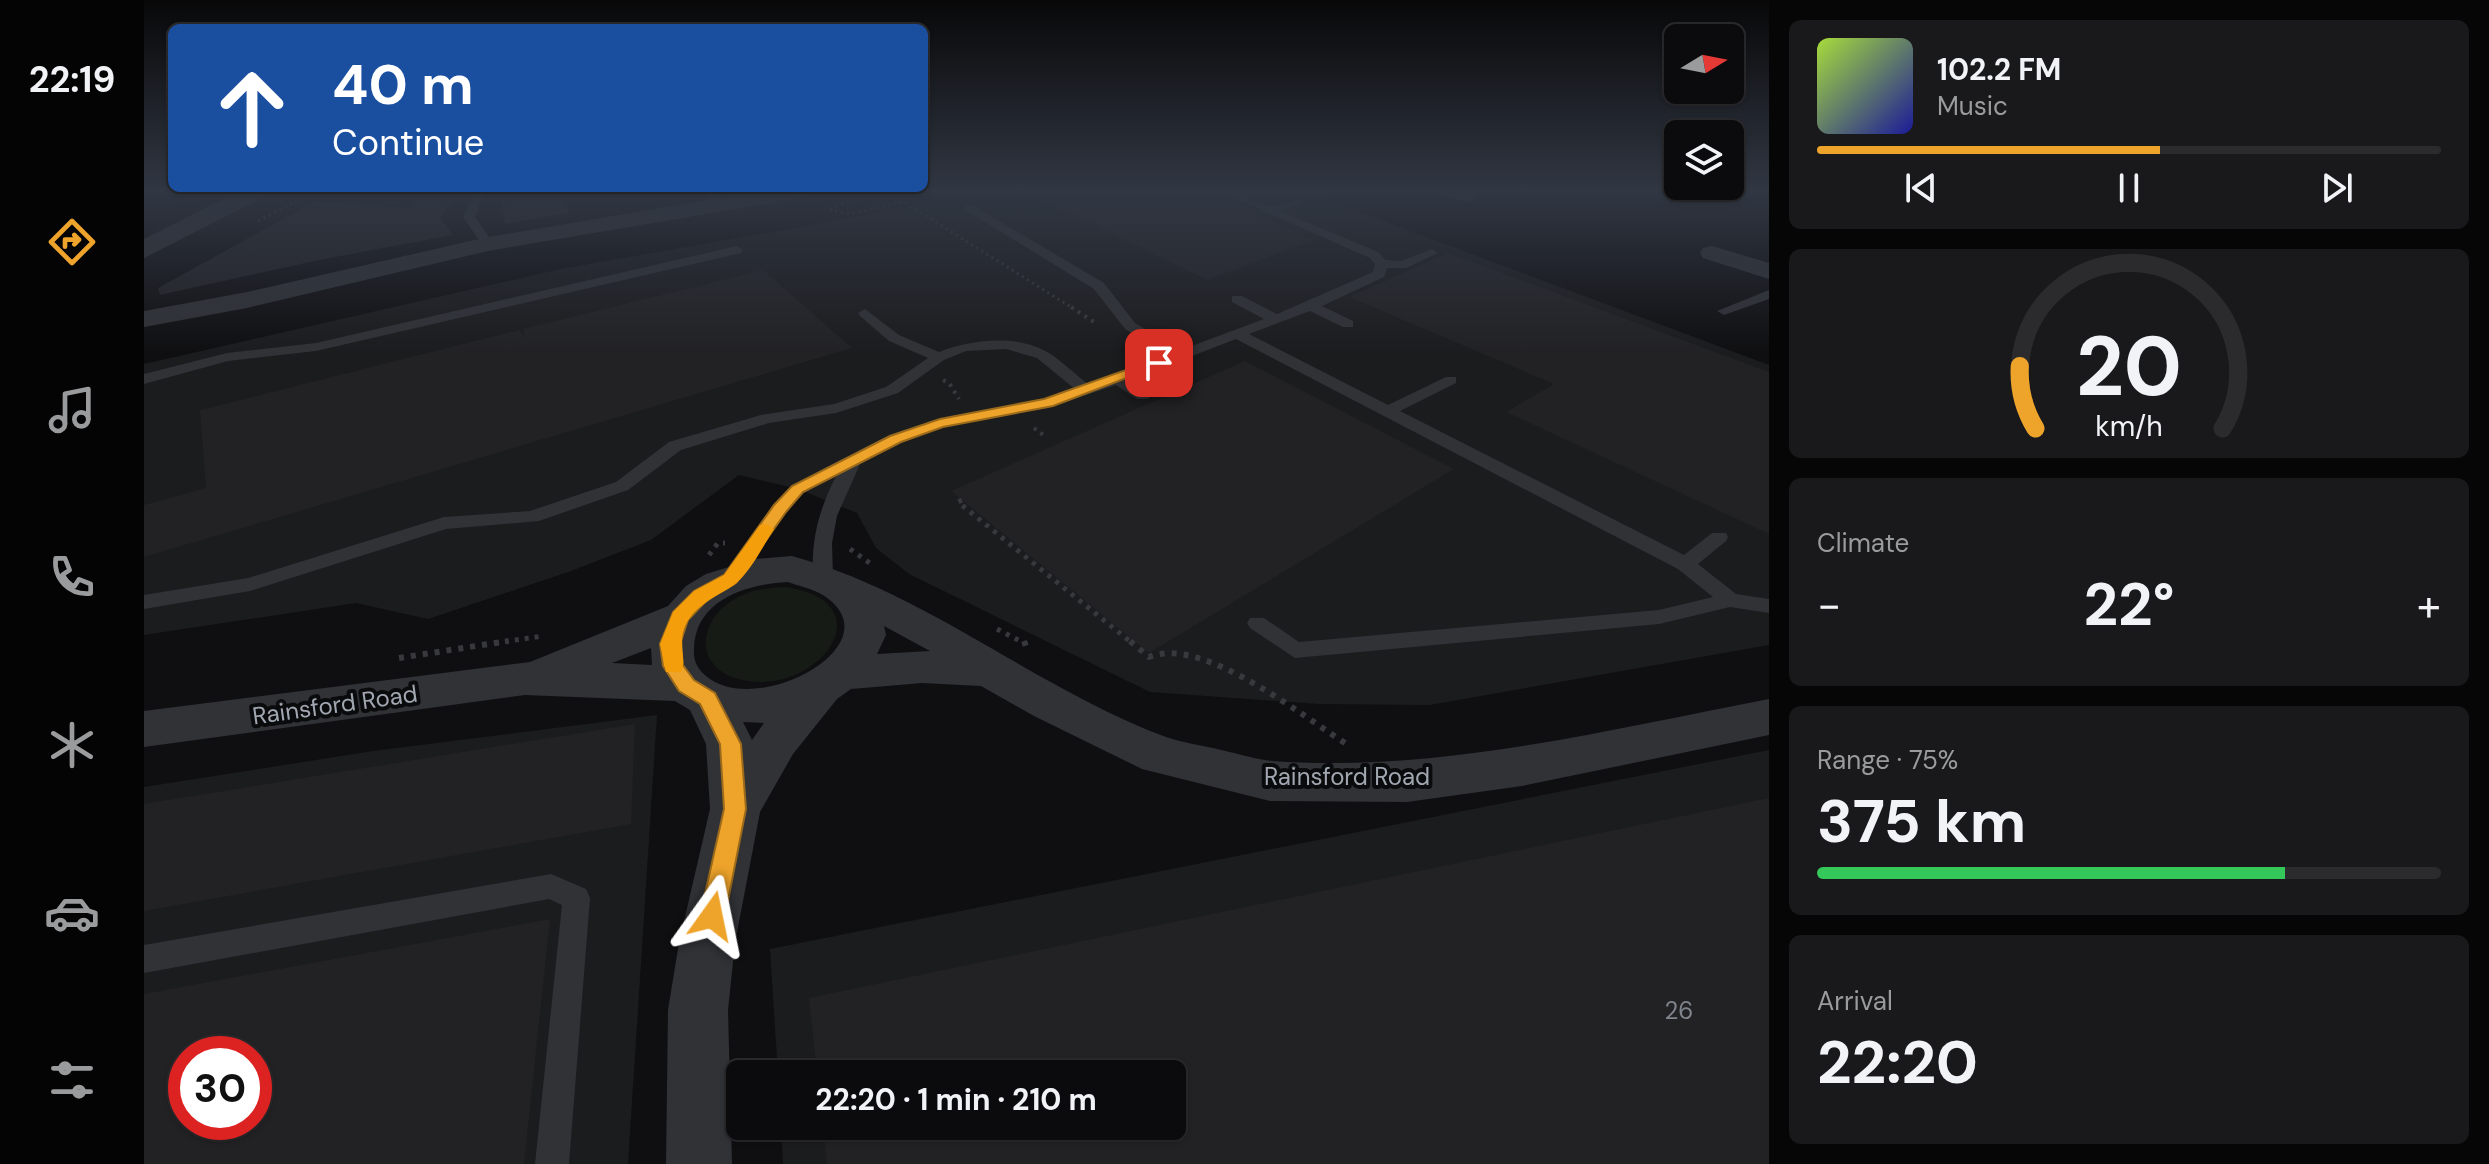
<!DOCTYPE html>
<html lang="en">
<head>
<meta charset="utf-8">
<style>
	:root { --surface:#0b0b0d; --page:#19191b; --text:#f1f3f6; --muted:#9a9b9d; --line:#2b2b2e; --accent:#eea32a }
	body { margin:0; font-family:"DM Sans",sans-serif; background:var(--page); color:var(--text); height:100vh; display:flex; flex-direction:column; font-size:30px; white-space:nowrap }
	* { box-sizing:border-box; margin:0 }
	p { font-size:26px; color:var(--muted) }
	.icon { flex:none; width:44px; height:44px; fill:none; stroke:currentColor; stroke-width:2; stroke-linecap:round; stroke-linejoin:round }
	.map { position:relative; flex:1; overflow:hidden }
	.panel { display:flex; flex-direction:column; gap:20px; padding:20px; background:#060607; width:720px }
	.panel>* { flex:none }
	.hud { position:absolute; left:24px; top:24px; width:760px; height:168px; border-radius:12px; box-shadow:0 2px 6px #0004,0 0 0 2px var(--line); background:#1a4fa0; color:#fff; overflow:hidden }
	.needle { width:52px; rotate:80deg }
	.tools { position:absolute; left:1520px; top:24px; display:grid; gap:16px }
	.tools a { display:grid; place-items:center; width:80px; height:80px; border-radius:12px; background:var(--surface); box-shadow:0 2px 6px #0004,0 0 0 2px var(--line); font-size:40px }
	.speed { position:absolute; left:24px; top:1036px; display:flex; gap:16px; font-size:40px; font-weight:700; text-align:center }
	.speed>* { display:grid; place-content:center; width:104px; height:104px; border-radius:50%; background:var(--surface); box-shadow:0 2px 6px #0004,0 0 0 2px var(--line); line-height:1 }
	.speed .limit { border:12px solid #d22; background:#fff; color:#111 }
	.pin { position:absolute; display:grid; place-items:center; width:68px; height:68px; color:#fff; margin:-34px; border-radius:16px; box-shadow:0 4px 12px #0006 }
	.me { position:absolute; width:88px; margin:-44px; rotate:12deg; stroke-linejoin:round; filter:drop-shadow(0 0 6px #0008) }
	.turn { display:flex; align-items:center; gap:28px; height:168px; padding:0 32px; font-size:36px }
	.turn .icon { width:104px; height:104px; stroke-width:2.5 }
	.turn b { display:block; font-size:56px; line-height:68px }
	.big { font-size:60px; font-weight:700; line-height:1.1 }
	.panel .card { flex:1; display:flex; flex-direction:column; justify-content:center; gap:12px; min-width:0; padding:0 28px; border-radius:12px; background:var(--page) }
	.panel .dial { align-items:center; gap:0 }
	.dial svg { height:208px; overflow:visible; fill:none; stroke:var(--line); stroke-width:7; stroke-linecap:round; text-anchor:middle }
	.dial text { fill:var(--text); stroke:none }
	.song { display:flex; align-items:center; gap:24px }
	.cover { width:96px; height:96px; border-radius:12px; background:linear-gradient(135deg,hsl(80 70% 55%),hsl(240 70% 35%)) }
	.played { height:8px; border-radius:4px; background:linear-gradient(90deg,var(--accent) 55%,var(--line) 55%) }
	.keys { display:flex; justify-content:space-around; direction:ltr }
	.heat { display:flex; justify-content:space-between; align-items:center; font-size:44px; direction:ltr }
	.charge { height:12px; border-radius:6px; background:linear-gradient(90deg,#34c759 75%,var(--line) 0) }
	.trip { position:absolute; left:582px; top:1060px; width:460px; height:80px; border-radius:12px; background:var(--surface); box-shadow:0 2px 6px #0004,0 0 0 2px var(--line); font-weight:700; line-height:80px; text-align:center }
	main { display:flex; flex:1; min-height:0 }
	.tab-bar { display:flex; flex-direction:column; width:144px; justify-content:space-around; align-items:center; background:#040405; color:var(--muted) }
	.tab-bar .icon { width:56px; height:56px }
	.tab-bar .active { color:var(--accent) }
	.tab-bar b { font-size:36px; color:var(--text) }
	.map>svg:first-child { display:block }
</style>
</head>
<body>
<main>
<nav class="tab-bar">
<b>22:19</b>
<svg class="icon active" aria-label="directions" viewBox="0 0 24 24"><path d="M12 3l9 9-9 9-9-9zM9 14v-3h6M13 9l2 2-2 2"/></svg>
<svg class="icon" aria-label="music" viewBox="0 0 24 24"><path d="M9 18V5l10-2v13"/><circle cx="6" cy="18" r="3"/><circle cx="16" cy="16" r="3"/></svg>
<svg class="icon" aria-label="phone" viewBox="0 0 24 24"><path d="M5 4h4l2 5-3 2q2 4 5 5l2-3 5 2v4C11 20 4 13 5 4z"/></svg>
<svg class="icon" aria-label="climate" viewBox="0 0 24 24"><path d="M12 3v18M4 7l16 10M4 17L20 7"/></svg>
<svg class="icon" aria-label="car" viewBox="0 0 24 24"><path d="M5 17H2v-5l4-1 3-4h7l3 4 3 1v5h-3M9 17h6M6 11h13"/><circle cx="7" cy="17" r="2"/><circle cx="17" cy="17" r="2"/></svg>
<svg class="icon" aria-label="filters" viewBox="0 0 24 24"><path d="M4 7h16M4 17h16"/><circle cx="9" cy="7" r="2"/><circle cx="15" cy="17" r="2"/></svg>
</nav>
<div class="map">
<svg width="1625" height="1164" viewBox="0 0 1625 1164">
	<rect width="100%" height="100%" fill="#0f0f11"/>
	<!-- built -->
	<path fill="#1b1c1e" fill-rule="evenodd" d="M822,190H1178L1167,194L1625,365V645L1286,705L1175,704L1006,692L765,574L732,548L713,513L654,489L595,475L507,540L427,571L284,619L212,603L0,635V364L417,269L667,225L765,206Z
		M513,715L484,1164H0V787L229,751ZM42,1054H110V1122H42Z
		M1625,750V1164H639L637,1126H1028V1074H634L626,949Z"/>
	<!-- green -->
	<path fill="#161b16" d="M642,587C748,604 668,703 591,678C549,664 556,620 589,600C605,590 623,588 642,587Z"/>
	<!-- building -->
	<path fill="#222225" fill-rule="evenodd" d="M280,190H316L296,217L309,235L175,260L16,295L14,288L172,201L265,208Z
		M356,190H415L425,213L361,224Z
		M878,190H1069L1103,207L1097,209L1171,240L1063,280Z
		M1304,253L1625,372V534L1362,412L1410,384L1205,297Z
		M619,270L708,348L0,557V505L62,488L56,410L375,330L380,337L379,329Z
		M1101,361L1310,469L1005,653L807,491Z
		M491,724L487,824L0,911V804Z
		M1625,798V1164H683L679,1126H1028V1074H673L665,998Z
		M406,919L380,1164H0V994ZM42,1054H110V1122H42Z"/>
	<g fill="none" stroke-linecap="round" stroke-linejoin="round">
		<!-- path-far3 -->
		<path stroke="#37393d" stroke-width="3" stroke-dasharray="2 4" stroke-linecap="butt" d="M427,190H441
			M726,190L687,210L707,214L760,202L930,309
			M114,221L175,190"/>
		<!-- path-far2 -->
		<path stroke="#37393d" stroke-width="4" stroke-dasharray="3 5" stroke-linecap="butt" d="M927,307L953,324
			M799,380L805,383L815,399
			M890,428L902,437"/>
		<!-- path-far1 -->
		<path stroke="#37393d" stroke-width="5" stroke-dasharray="4 6" stroke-linecap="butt" d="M818,500L814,502L988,643
			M706,549L727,564
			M565,555L574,543H581
			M853,629L880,643
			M351,643L399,636"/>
		<!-- path -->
		<path stroke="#37393d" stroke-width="6" stroke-dasharray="5 7" stroke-linecap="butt" d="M880,641L883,649
			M986,641L1005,657C1058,635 1158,716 1204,745
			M255,658L364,641"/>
		<!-- service -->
		<path fill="#303236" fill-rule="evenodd" d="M331,190H341L331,217L350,244L348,247H340L319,217Z
			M1072,190H1086L1126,207L1158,199V203L1136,211L1234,252L1241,260L1257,261L1288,249L1294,253L1262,268H1243L1240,277L1178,306L1209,321V327H1199L1166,311L1105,334L1244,405L1302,377H1312V383L1256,411L1540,555L1568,533H1582L1584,537L1582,541L1554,564L1592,594L1625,599V613L1586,607L1515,624L1151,658L1106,628L1103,623L1106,618H1120L1155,642L1515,610L1569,597L1534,569L1092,339L986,380L1005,393V399H993L972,385L904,408L800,427L757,443L716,464L693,516L688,543L689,576L679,583L669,576C667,539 675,510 692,476L660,493L642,512L593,584H579L576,579L630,504L648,485L745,435L790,420L901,399L932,390L893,358L862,349L822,351L800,360L754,393L692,413L625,423L537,450L484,490L395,521L302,529L106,591L0,609V595L104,578L300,517L386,511L472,482L525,442L617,415L690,404L742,387L784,358L745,341L716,316L714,313L721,309L755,335L795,352C828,339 874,334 905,353C919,362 932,375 945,385L1024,355L981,329L950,289L820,209V205H828L960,283L991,323L1037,350L1120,319L1088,302V296H1098L1133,314L1229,272L1231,264L1226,258Z
			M593,246L599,250L597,253L172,351L84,361L0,384V374L83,353L172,343Z
			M1625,290V299L1580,315L1573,311Z
			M407,874L442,889L446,898L425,1164H391L418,905L405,899L0,973V945Z"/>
		<!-- pedestrian -->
		<path fill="#303236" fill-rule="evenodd" d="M556,190H573L583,203L581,207H569Z"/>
		<!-- minor -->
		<path fill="#303236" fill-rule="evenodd" d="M625,190H674L663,197L344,251L103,308L0,327V311L103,292L344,237Z
			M1294,190H1327L1335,196L1324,203L1297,195Z
			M1568,246L1625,263V279L1559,258L1556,253L1559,248Z
			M648,556C783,593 891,688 1022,737C1037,742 1054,745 1069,748C1088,752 1109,759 1128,761C1296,773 1462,730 1625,699V735L1378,786L1263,802L1126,801L998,769L890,716L837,686L778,683L707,689L693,699L649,754L616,812L591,943L584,1010L588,1164H522L524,1010L535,943L566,809L562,744L546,710L531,701L381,695L0,747V711L386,662L524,606L542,586L562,574L611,559ZM644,582C655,586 669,589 679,595C752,642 620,716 566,679C555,671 549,663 550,649C551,599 604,584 644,582ZM740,626L786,651L733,654L742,635ZM507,648L508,665L468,663ZM599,722L620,723L608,740Z"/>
		<!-- tertiary -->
		<path fill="#303236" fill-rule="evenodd" d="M97,190H127L124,195L0,258V239Z"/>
	</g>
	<!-- sky -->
	<linearGradient id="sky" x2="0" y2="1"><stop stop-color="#080809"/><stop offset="0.54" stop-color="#313743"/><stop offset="1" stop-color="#313743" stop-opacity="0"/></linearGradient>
	<rect width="1625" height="353" fill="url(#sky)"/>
	<!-- route -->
	<path fill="#eea32a" stroke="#9b6a1b" stroke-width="2" d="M1010,360L1022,363L909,406L799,427L757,442L659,492L642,512L592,583L564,599L544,620L536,644L539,665L550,680L571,693L597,744L602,809L581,916L577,925L568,928L559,925L556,916L580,809L576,744L556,704L535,691L519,666L516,644L529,612L550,591L580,575L630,505L648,486L746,436L796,419L900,399Z"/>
	<!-- slow -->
	<path fill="#f59e0b" d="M622,524L630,529C619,546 606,573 590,585C574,596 557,602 545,619C531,639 544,658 537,672H522L516,644L529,612L550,591L580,575L616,525Z"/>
	<g text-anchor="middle" stroke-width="8" stroke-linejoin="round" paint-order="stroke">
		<!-- street labels -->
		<g font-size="24" fill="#a1a7b1" stroke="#0a0b0c">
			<text transform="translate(191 705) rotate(-8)" y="8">Rainsford Road</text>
			<text x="1203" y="785">Rainsford Road</text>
		</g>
		<!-- near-number labels -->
		<g font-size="24" fill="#80858d">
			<text x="1535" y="1019">26</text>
		</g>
	</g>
</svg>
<div class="tools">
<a><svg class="needle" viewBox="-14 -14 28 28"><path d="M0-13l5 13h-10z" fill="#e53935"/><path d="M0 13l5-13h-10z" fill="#9a9b9d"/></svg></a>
<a><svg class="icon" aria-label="layers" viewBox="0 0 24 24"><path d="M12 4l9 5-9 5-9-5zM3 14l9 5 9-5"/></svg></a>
</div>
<div class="speed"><div class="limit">30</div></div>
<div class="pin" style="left:1015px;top:363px;background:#d93025"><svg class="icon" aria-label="arrive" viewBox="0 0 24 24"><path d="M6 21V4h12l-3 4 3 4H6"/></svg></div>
<svg class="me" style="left:568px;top:916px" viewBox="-20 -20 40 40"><path d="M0-17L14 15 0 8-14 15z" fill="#eea32a" stroke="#fff" stroke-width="4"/></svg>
<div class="trip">22:20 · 1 min · 210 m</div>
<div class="hud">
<div class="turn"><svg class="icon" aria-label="ahead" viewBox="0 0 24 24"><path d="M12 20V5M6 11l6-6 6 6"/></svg><div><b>40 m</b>Continue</div></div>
</div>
</div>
<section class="panel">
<div class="card">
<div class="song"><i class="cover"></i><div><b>102.2 FM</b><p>Music</p></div></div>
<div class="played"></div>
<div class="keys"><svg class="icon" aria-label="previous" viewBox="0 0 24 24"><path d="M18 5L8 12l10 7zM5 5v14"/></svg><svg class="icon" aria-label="pause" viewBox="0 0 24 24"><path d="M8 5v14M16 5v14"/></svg><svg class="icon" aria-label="next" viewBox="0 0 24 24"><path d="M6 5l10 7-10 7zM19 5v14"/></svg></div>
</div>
<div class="card dial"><svg viewBox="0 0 100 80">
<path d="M14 69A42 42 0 1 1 86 69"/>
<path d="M14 69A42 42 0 0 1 8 45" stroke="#eea32a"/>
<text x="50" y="56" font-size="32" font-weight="700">20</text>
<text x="50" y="72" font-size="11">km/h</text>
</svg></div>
<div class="card"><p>Climate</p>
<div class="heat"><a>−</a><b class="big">22°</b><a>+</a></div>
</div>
<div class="card"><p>Range · 75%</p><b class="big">375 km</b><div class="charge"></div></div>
<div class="card"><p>Arrival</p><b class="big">22:20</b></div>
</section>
</main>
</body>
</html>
